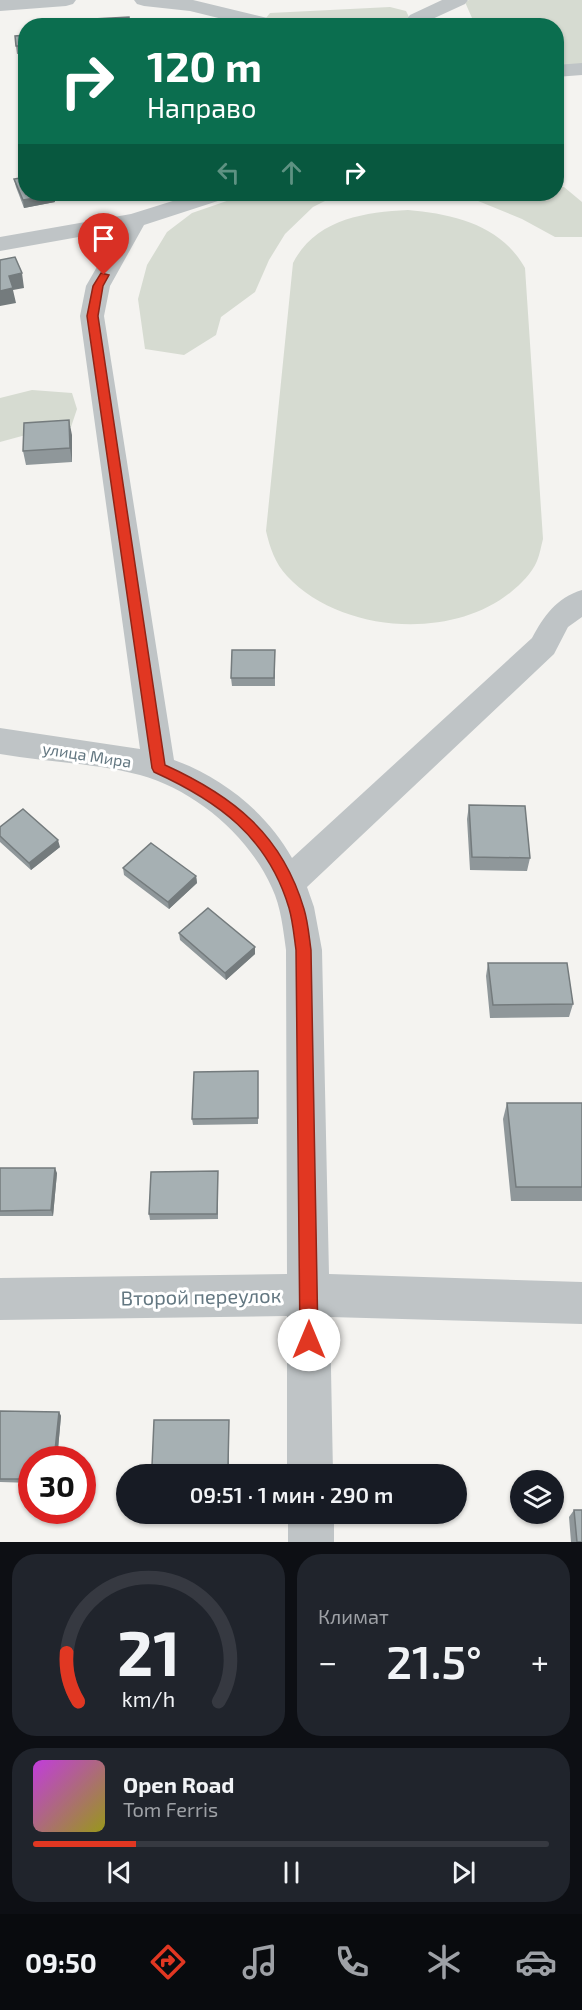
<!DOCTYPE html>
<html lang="ru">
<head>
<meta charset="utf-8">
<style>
	:root { --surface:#171b24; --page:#20242c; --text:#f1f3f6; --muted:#9ea1a6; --line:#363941; --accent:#e13722 }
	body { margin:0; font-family:"Exo 2",sans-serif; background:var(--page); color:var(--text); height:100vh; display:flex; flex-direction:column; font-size:22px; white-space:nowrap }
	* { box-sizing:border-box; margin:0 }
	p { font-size:20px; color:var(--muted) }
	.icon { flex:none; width:33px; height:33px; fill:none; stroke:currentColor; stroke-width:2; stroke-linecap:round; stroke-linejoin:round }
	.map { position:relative; height:1542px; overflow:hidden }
	.panel { display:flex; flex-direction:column; gap:12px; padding:12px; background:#0d0f14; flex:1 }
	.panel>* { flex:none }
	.top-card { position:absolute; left:18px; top:18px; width:546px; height:183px; border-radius:24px; box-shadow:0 2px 4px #0004; background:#0b6e4f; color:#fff; overflow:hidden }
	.fabs { position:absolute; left:510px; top:1470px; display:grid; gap:12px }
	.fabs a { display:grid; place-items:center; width:54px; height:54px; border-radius:50%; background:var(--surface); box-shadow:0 2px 4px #0004; font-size:30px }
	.speed { position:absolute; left:18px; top:1446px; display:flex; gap:12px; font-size:30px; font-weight:700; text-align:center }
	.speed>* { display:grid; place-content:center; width:78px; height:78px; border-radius:50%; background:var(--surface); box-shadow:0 2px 4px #0004; line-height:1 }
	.speed .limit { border:9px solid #d22; background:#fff; color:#111 }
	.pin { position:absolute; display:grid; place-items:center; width:51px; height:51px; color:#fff; margin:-62px -26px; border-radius:50% 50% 50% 0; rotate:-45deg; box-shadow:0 0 6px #0007 }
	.pin .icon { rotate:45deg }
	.me { position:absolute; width:66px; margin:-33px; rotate:0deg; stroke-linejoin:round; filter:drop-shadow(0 0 4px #0008) }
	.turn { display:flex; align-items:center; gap:21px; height:126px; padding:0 30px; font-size:27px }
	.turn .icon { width:78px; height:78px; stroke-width:2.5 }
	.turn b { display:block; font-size:42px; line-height:51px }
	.lanes { display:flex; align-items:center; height:57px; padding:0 30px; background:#0003; justify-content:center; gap:30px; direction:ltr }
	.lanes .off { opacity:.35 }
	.big { font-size:45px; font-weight:600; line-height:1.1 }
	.panel .tile { flex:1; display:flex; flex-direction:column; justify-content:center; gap:9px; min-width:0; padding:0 21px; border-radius:24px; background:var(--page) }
	.panel .dial { align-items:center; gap:0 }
	.dial svg { height:156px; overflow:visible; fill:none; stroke:var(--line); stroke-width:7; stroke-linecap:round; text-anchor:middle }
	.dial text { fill:var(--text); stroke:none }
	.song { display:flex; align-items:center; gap:18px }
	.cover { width:72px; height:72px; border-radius:9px; background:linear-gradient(135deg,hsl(290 70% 55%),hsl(60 70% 35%)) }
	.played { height:6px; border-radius:3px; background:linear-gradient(90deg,var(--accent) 20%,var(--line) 20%) }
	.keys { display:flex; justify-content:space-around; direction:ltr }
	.heat { display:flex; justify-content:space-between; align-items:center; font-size:33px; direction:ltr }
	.panel .tiles { flex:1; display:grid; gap:12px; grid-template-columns:1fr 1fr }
	.tile:last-child { grid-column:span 2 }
	.trip { position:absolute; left:116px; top:1464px; width:351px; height:60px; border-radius:30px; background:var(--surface); box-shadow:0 2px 4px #0004; font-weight:600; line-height:60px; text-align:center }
	.menu { display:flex; height:96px; justify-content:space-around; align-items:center; background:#090b0e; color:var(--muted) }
	.menu .icon { width:42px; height:42px }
	.menu .on { color:var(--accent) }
	.menu b { font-size:27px; color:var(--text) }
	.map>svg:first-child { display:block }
</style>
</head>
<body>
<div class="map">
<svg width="582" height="1542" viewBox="0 0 582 1542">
	<rect width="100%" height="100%" fill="#f4f3f0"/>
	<!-- green -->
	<path fill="#d6dbd1" d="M469,0H582V64L557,66L556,26L475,25L465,2Z
		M390,7L406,11L413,25L339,26C317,19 287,28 266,18L270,13Z
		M557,187H564L582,202V237H555L522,219L461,194H556Z
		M247,194H339L313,207L285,234L269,260L255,292L221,317L216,335L184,355L145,349L138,299L147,265L167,232L192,213Z
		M408,210C454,214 501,225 525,268L543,539C541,546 540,554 537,561C532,573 521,584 511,592C451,641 340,633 287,576C275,563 270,548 266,531L293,263C315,220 363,212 408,210Z
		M32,390L72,393L77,409L71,427L44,430L0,442V398Z"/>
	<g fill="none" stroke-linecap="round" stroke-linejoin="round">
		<!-- minor -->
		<path fill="#bfc4c6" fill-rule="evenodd" d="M0,0H76L73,4L66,6L0,11Z
			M134,0H193L284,22L286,26H251L190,11L144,6L137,4Z
			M442,0H468L465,4L428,21L430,26H410L407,19L410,15Z
			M582,63V75L556,77V65Z
			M195,194H227L224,199L144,225L110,286L104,316L174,760C222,777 267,813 292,858L532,638C544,616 556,598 582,590V617L568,627L554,654L307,887L314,907L322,950L329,1274L582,1282V1324L330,1317L333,1474H287V1316L0,1320V1278L287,1274L286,950C283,929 281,907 272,888C249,836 195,790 140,775C95,763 46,762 0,754V728L140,749L80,316L86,286L118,230L0,251V237L131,214Z
			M288,1514H334V1542H288Z"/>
	</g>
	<!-- wall -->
	<path fill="#8f979a" d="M26,35V53L17,54L16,46Z
		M14,179L55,202L24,208L16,187Z
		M72,435V462L26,465L23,451Z
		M275,650V686H232L231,678Z
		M469,805L530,858L527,871L470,870L467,819Z
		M0,827L60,847L31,870L0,842Z
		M123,868L196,876L197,883L169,909L124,875Z
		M179,933L255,947V954L226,980L180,940Z
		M488,963L573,1004L569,1017L490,1018L486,976Z
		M258,1071V1124L193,1125L192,1119Z
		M507,1103H582V1201H511L503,1119Z
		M0,1168L57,1173L53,1216H0Z
		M218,1171V1219L150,1220L149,1214Z
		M0,1411L59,1412L61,1416L57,1460H32V1483L0,1482Z
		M229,1424V1469L153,1470L152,1466Z
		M574,1510L582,1542H571L569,1517Z"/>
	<!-- shaded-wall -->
	<path fill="#747b7d" d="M54,195L55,202L24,208L23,200Z
		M22,273L24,288L13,290L16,303L0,306V291L9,276Z
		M69,420L72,435V462L70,448Z
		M58,840L60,847L31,870L29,863Z
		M196,876L197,883L169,909L168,902Z
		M255,947V954L226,980L225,973Z
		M55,1168L57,1173L53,1216L51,1210Z
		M59,1412L61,1416L57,1460H54Z"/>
	<!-- building -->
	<path fill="#a6b0b3" stroke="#747b7d" stroke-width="1.5" d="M129,17L130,26H95L94,19Z
		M209,23V26L175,25Z
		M26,35V46H16L15,36Z
		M26,177V194H54V195L23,200L14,179Z
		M15,257L22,273L9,276L13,288L0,291V260Z
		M69,420L70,448L23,451L24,423Z
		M232,650H275L274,678H231Z
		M469,805L525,806L530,858L472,857Z
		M23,809L58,840L29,863L0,836V827Z
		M151,843L196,876L168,902L123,868Z
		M208,908L255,947L225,973L179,933Z
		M488,963H567L573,1004L493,1005Z
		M258,1071V1118L192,1119L194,1072Z
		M507,1103H582V1187H516Z
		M0,1168H55L51,1210L0,1211Z
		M218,1171L217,1214H149L151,1172Z
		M0,1411L59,1412L54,1460H32V1479H0Z
		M154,1420H229L228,1465L152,1466Z
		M574,1510H582V1542H577Z"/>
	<!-- route -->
	<path fill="#e13722" stroke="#922416" stroke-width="1.5" d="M101,273L109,275L103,286L98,316L165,765C233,796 282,834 304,909C308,922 309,936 311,950L318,1340L315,1347L309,1349L303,1347L300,1340L296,950C294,936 293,922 289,908C268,837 218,801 154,772L152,768L87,316L93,286Z"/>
	<g text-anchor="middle" stroke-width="6" stroke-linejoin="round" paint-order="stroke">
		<!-- street labels -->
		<g font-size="16" fill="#637781" stroke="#fff">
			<text transform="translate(87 755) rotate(9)" y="6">улица Мира</text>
		</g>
		<!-- near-street labels -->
		<g font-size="20" fill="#637781" stroke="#fff">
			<text transform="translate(201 1297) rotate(-1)" y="7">Второй переулок</text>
		</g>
	</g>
</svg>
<div class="fabs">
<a><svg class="icon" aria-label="layers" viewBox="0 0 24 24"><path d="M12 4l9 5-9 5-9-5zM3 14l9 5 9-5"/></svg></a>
</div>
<div class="speed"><div class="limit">30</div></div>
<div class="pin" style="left:104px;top:275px;background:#d93025"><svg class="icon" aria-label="arrive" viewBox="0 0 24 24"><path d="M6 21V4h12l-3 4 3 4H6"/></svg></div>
<svg class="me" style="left:309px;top:1340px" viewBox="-20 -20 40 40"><circle r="19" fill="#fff"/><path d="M0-13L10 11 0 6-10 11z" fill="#e13722"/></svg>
<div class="trip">09:51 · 1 мин · 290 m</div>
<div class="top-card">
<div class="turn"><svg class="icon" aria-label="right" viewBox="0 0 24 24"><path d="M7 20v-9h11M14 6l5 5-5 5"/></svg><div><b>120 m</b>Направо</div></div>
<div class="lanes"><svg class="icon off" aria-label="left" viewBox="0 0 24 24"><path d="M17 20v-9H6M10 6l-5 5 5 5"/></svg><svg class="icon off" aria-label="ahead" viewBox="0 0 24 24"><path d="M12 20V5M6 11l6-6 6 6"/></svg><svg class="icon" aria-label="right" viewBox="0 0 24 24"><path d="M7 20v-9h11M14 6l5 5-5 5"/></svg></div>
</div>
</div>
<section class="panel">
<div class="tiles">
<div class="tile dial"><svg viewBox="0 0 100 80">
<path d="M14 69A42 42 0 1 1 86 69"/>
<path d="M14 69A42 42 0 0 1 8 44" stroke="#e13722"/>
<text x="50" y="56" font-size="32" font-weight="700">21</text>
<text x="50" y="72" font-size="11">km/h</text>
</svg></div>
<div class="tile"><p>Климат</p>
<div class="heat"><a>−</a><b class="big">21.5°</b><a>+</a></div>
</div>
<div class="tile">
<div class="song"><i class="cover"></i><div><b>Open Road</b><p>Tom Ferris</p></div></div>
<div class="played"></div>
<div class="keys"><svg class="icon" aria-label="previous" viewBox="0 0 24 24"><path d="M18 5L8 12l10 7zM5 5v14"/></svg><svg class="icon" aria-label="pause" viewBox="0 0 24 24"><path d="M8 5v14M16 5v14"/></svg><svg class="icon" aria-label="next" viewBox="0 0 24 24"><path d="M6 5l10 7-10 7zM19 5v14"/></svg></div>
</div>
</div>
</section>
<nav class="menu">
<b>09:50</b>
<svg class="icon on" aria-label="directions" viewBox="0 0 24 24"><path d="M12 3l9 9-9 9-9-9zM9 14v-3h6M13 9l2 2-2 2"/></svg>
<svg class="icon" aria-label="music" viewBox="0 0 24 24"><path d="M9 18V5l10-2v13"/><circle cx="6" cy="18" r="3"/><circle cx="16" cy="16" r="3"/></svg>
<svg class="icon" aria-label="phone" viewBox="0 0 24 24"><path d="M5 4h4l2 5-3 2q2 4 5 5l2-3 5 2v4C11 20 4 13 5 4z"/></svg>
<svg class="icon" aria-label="climate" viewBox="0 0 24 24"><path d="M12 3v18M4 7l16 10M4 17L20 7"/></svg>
<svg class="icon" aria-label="car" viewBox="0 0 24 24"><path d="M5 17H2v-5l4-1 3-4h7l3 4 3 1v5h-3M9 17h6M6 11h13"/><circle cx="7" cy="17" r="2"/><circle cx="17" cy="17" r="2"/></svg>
</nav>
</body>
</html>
